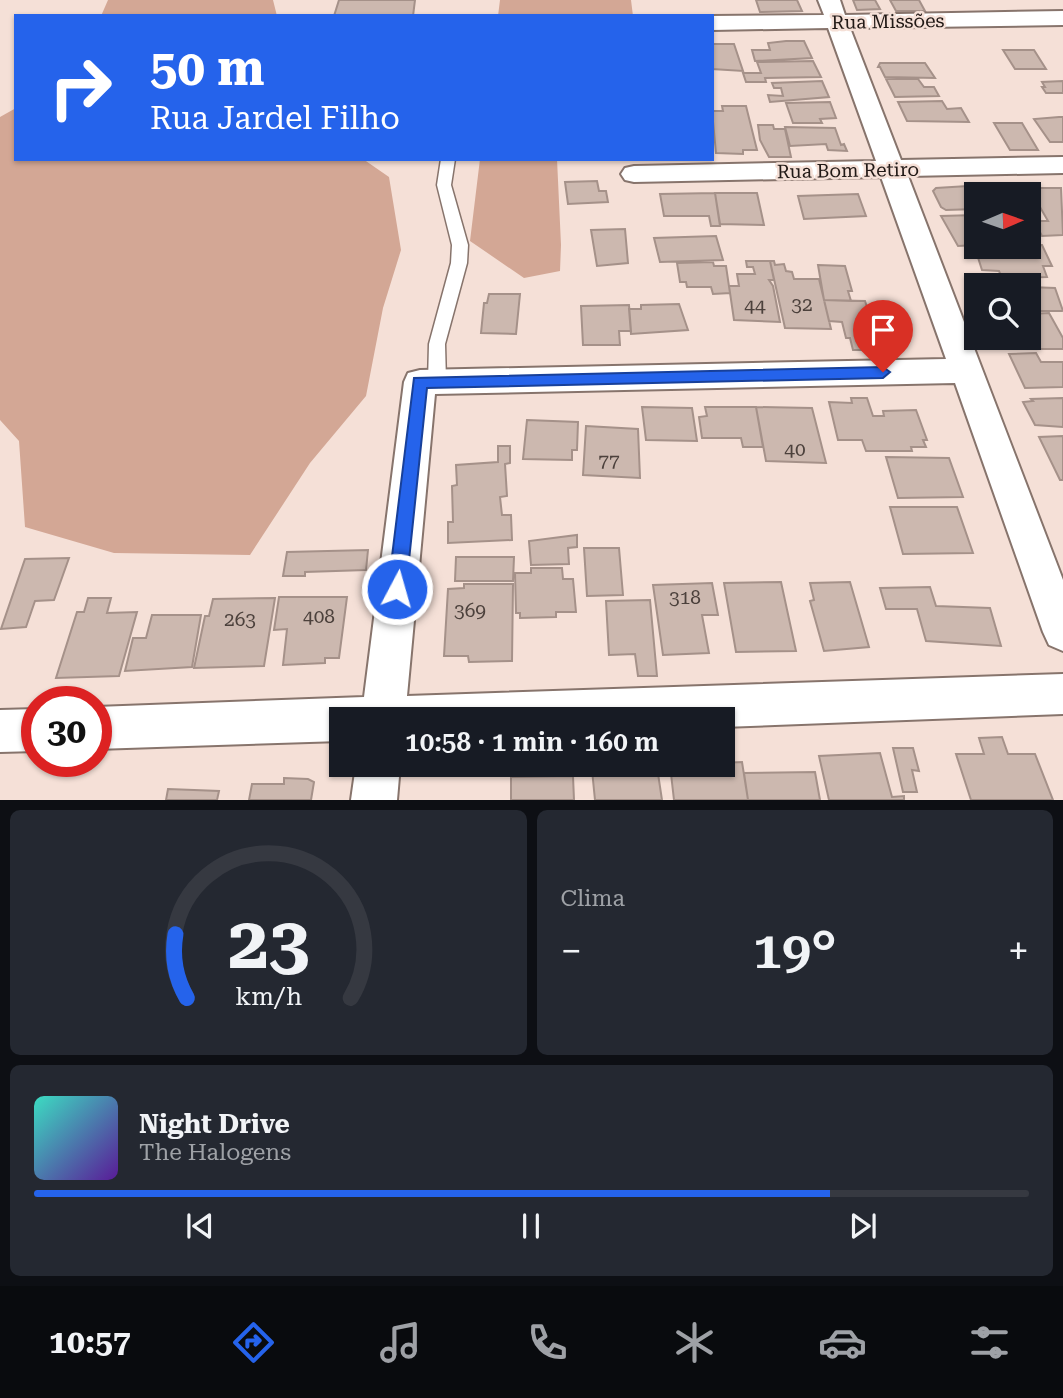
<!DOCTYPE html>
<html lang="pt">
<head>
<meta charset="utf-8">
<style>
	:root { --surface:#171b24; --page:#242831; --text:#f1f3f6; --muted:#9ea1a6; --line:#363941; --accent:#2563eb }
	body { margin:0; font-family:"Roboto Serif",serif; background:var(--page); color:var(--text); height:100vh; display:flex; flex-direction:column; font-size:26px; white-space:nowrap }
	* { box-sizing:border-box; margin:0 }
	p { font-size:23px; color:var(--muted) }
	.icon { flex:none; width:38px; height:38px; fill:none; stroke:currentColor; stroke-width:2; stroke-linecap:round; stroke-linejoin:round }
	.map { position:relative; height:800px; overflow:hidden }
	.sheet { display:flex; flex-direction:column; gap:10px; padding:10px; background:#0d0f14; flex:1 }
	.sheet>* { flex:none }
	.hud { position:absolute; left:14px; top:14px; width:700px; height:147px; border-radius:0px; box-shadow:0 2px 5px #0004; background:#2563eb; color:#fff; overflow:hidden }
	.needle { width:46px; rotate:88deg }
	.tools { position:absolute; left:964px; top:182px; display:grid; gap:14px }
	.tools a { display:grid; place-items:center; width:77px; height:77px; border-radius:0px; background:var(--surface); box-shadow:0 2px 5px #0004; font-size:35px }
	.speed { position:absolute; left:21px; top:686px; display:flex; gap:14px; font-size:35px; font-weight:700; text-align:center }
	.speed>* { display:grid; place-content:center; width:91px; height:91px; border-radius:50%; background:var(--surface); box-shadow:0 2px 5px #0004; line-height:1 }
	.speed .limit { border:10px solid #d22; background:#fff; color:#111 }
	.pin { position:absolute; display:grid; place-items:center; width:60px; height:60px; color:#fff; margin:-72px -30px; border-radius:50% 50% 50% 0; rotate:-45deg; box-shadow:0 0 7px #0007 }
	.pin .icon { rotate:45deg }
	.me { position:absolute; width:77px; margin:-38px; rotate:6deg; stroke-linejoin:round; filter:drop-shadow(0 0 5px #0008) }
	.turn { display:flex; align-items:center; gap:24px; height:147px; padding:0 21px; font-size:32px }
	.turn .icon { width:91px; height:91px; stroke-width:2.5 }
	.turn b { display:block; font-size:49px; line-height:60px }
	.big { font-size:52px; font-weight:600; line-height:1.1 }
	.sheet .widget { flex:1; display:flex; flex-direction:column; justify-content:center; gap:10px; min-width:0; padding:0 24px; border-radius:10px; background:var(--page) }
	.sheet .dial { align-items:center; gap:0 }
	.dial svg { height:182px; overflow:visible; fill:none; stroke:var(--line); stroke-width:7; stroke-linecap:round; text-anchor:middle }
	.dial text { fill:var(--text); stroke:none }
	.song { display:flex; align-items:center; gap:21px }
	.cover { width:84px; height:84px; border-radius:10px; background:linear-gradient(135deg,hsl(170 70% 55%),hsl(270 70% 35%)) }
	.played { height:7px; border-radius:4px; background:linear-gradient(90deg,var(--accent) 80%,var(--line) 80%) }
	.keys { display:flex; justify-content:space-around; direction:ltr }
	.heat { display:flex; justify-content:space-between; align-items:center; font-size:38px; direction:ltr }
	.sheet .tiles { flex:1; display:grid; gap:10px; grid-template-columns:1fr 1fr }
	.widget:last-child { grid-column:span 2 }
	.trip { position:absolute; left:329px; top:707px; width:406px; height:70px; border-radius:0px; background:var(--surface); box-shadow:0 2px 5px #0004; font-weight:600; line-height:70px; text-align:center }
	.tab-bar { display:flex; height:112px; justify-content:space-around; align-items:center; background:#090b0e; color:var(--muted) }
	.tab-bar .icon { width:49px; height:49px }
	.tab-bar .current { color:var(--accent) }
	.tab-bar b { font-size:32px; color:var(--text) }
	.map>svg:first-child { display:block }
</style>
</head>
<body>
<div class="map">
<svg width="1063" height="800" viewBox="0 0 1063 800">
	<rect width="100%" height="100%" fill="#f5e0d7"/>
	<!-- green -->
	<path fill="#d3a795" d="M108,0H273L277,16H101Z
		M500,0H631L633,16H498Z
		M16,108V159H363L389,177L401,250L383,308L366,396L310,463L250,555L114,553L25,527L19,441L0,420V117Z
		M480,159H557L561,245L560,271L524,278L470,241Z"/>
	<!-- building -->
	<path fill="#ccb8af" stroke="#a59189" stroke-width="2" d="M339,0H415L413,16H334Z
		M756,0H797L802,11L760,12Z
		M853,0H875L880,9L857,10Z
		M890,0H919L925,11H896Z
		M786,41H804L812,58L755,61L752,50H770L768,43Z
		M712,44H734L743,71L712,69Z
		M1003,50H1034L1046,69H1015Z
		M813,61L821,77L765,78L766,82H746L743,73H761L757,62Z
		M880,63H925L935,78L885,77L880,67H878Z
		M886,79H918L924,87H934L939,96L895,97Z
		M822,81L829,97L770,102L768,95L783,96L781,88H774L772,83Z
		M1063,81V93H1046L1042,87H1045L1042,82Z
		M942,101L947,109L961,108L969,122L907,121L898,102Z
		M830,102L836,118L820,119L822,123H793L786,103Z
		M722,106H746L757,150H743V154L716,153L712,111H723Z
		M1059,117H1063V142H1050L1034,119Z
		M994,123H1022L1038,150H1010Z
		M758,125H773L774,129H785L791,157H769L760,140Z
		M785,127L835,128L841,145L844,144L847,151L828,150L826,144L790,146Z
		M597,181L599,191H606L608,202L568,204L565,182Z
		M968,186L989,189L992,194H976V209L946,210L941,207L933,191L936,188Z
		M1029,188H1061L1063,235L1042,236L1034,221H1048Z
		M715,193L720,226H711L709,216H664L660,194Z
		M715,193H757L764,225L720,224Z
		M858,194L866,216L804,219L798,196Z
		M976,215V245L958,246L941,216Z
		M625,229L628,263L597,266L591,230Z
		M716,236L723,260L660,262L654,238Z
		M974,245H1042L1052,266H1043L1047,277L1002,278L999,271L982,270Z
		M746,261H770L774,280H769L773,286L780,322L734,320L729,286H739L737,274H755L753,267H747Z
		M770,261H774L775,265L784,264L786,271L792,272L794,279H819L831,329L785,328Z
		M713,262L714,266H726L730,293L713,294L711,287H687L686,282H680L677,263Z
		M818,265L845,266L852,291H848L851,301L824,300Z
		M1029,287L1055,288L1063,311H1029Z
		M489,294H520L516,334L481,333L484,303H487Z
		M824,300L865,301L867,307L897,308L906,340L863,338L867,350H853L850,338H846L842,322L829,321Z
		M679,304L688,330L631,334L629,309H641V305Z
		M629,305L631,331H619L620,345H583L581,306Z
		M1049,313L1063,338V349H1006L1000,338H1029V314Z
		M1036,353L1041,362H1063V387L1025,388L1009,354Z
		M851,398H867L873,416H884L883,411L916,410L927,440H923L926,447H911L912,451H866L862,440H838L829,402L852,403Z
		M1063,398V427L1035,425L1023,402L1033,401L1031,399Z
		M642,407L692,408L697,441L646,440Z
		M705,407H756L763,447H743L741,438H702L699,417L707,416Z
		M756,407L812,408L826,463L766,461Z
		M527,420L578,422L577,450H572V460L523,459Z
		M586,426L638,429L640,478L583,475Z
		M1063,436V480H1060L1039,437Z
		M498,446H510V463L505,464L507,496L500,497L502,515H511L512,540L448,543V522H453L452,486L457,485L456,465L498,462Z
		M886,457L949,458L963,497L898,498Z
		M890,507H957L973,553L903,554Z
		M577,535V547L568,548L569,564L531,565L529,541Z
		M584,548H619L623,595L587,596Z
		M368,550L366,570L305,572V576H283L287,552Z
		M456,557H514L513,581H455Z
		M69,558L54,600L35,601L26,627L1,629L25,559Z
		M531,568H562L563,579H573L576,612H556V617L520,618V613H516L515,573H531Z
		M781,582L796,651L736,652L724,583Z
		M850,582L869,647L824,651L810,601L814,600L810,583Z
		M712,583L718,615H702L709,653L663,655L653,585Z
		M464,584H513L512,661L469,662L468,656H444L448,589L464,588Z
		M930,587L936,606L990,608L1001,646L926,641L917,609H886L880,588Z
		M279,597H347L339,658H325V663L283,665L287,629L274,630Z
		M88,598H111L107,613L137,612L119,676L56,678L77,612H84Z
		M275,598L264,666L194,668L205,616H209L213,599Z
		M650,600L657,676H638L635,654L609,655L606,601Z
		M152,615H201L192,667L125,671L133,638H146Z
		M1002,737L1008,754H1035L1053,800H971L956,754H984L979,738Z
		M893,748H913L919,771L912,770L917,792H903Z
		M880,753L892,797L904,796V800H829L819,756Z
		M742,762L748,800H674L670,765Z
		M657,767L662,800H595L592,770Z
		M815,772L820,800H748L744,773Z
		M573,776L574,800H511V777Z
		M284,778L308,779L314,782L311,800H249L252,784H284Z
		M168,789L219,791L217,800H166Z"/>
	<g fill="none" stroke-linecap="round" stroke-linejoin="round">
		<!-- lane casing -->
		<g stroke="#87746c" stroke-width="3">
			<path id="lane" d="M441,159H455L451,185L468,245L467,263L445,344L446,382L443,387H431L428,382L429,344L451,263L452,245L437,185Z"/>
		</g>
		<!-- street casing -->
		<g stroke="#87746c" stroke-width="4">
			<path id="street" d="M818,0H840L845,15L1063,11V25L850,28L901,160L1063,157V173L908,176L1063,580V651L1049,645L1043,632L955,383L435,394L407,696L1063,674V714L723,727V719H341V741L96,749V707L364,697L404,382L408,373L420,370L946,359L881,177L634,182L625,180L621,174L625,168L634,166L876,161L828,28L712,30V16L824,15Z
				M37,709V751L0,752V710Z
				M356,765H400L397,800H351Z"/>
		</g>
		<!-- lane -->
		<use href="#lane" fill="#fff" fill-rule="evenodd"/>
		<!-- street -->
		<use href="#street" fill="#fff" fill-rule="evenodd"/>
	</g>
	<!-- route -->
	<path fill="#2563eb" stroke="#184099" stroke-width="2" d="M883,367L890,372L883,378L427,388L406,589L403,595L397,597L390,595L388,589L414,378Z"/>
	<g text-anchor="middle" stroke-width="5" stroke-linejoin="round" paint-order="stroke">
		<!-- far-street labels -->
		<g font-size="19" fill="#211916" stroke="#f5e0d7">
			<text transform="translate(888 21) rotate(-1)" y="7">Rua Missões</text>
			<text transform="translate(848 170) rotate(-1)" y="7">Rua Bom Retiro</text>
		</g>
		<!-- number labels -->
		<g font-size="19" fill="#4c413c">
			<text x="802" y="311">32</text>
			<text x="755" y="312">44</text>
			<text x="795" y="456">40</text>
			<text x="609" y="468">77</text>
			<text x="685" y="604">318</text>
			<text x="470" y="617">369</text>
			<text x="319" y="623">408</text>
			<text x="240" y="626">263</text>
		</g>
	</g>
</svg>
<div class="tools">
<a><svg class="needle" viewBox="-14 -14 28 28"><path d="M0-13l5 13h-10z" fill="#e53935"/><path d="M0 13l5-13h-10z" fill="#9ea1a6"/></svg></a>
<a><svg class="icon" aria-label="search" viewBox="0 0 24 24"><circle cx="10" cy="10" r="6"/><path d="M15 15l6 6"/></svg></a>
</div>
<div class="speed"><div class="limit">30</div></div>
<div class="pin" style="left:883px;top:372px;background:#d93025"><svg class="icon" aria-label="arrive" viewBox="0 0 24 24"><path d="M6 21V4h12l-3 4 3 4H6"/></svg></div>
<svg class="me" style="left:397px;top:589px" viewBox="-20 -20 40 40"><circle r="17" fill="#2563eb" stroke="#fff" stroke-width="3"/><path d="M0-11L8 9 0 5-8 9z" fill="#fff"/></svg>
<div class="trip">10:58 · 1 min · 160 m</div>
<div class="hud">
<div class="turn"><svg class="icon" aria-label="right" viewBox="0 0 24 24"><path d="M7 20v-9h11M14 6l5 5-5 5"/></svg><div><b>50 m</b>Rua Jardel Filho</div></div>
</div>
</div>
<section class="sheet">
<div class="tiles">
<div class="widget dial"><svg viewBox="0 0 100 80">
<path d="M14 69A42 42 0 1 1 86 69"/>
<path d="M14 69A42 42 0 0 1 9 41" stroke="#2563eb"/>
<text x="50" y="56" font-size="32" font-weight="700">23</text>
<text x="50" y="72" font-size="11">km/h</text>
</svg></div>
<div class="widget"><p>Clima</p>
<div class="heat"><a>−</a><b class="big">19°</b><a>+</a></div>
</div>
<div class="widget">
<div class="song"><i class="cover"></i><div><b>Night Drive</b><p>The Halogens</p></div></div>
<div class="played"></div>
<div class="keys"><svg class="icon" aria-label="previous" viewBox="0 0 24 24"><path d="M18 5L8 12l10 7zM5 5v14"/></svg><svg class="icon" aria-label="pause" viewBox="0 0 24 24"><path d="M8 5v14M16 5v14"/></svg><svg class="icon" aria-label="next" viewBox="0 0 24 24"><path d="M6 5l10 7-10 7zM19 5v14"/></svg></div>
</div>
</div>
</section>
<nav class="tab-bar">
<b>10:57</b>
<svg class="icon current" aria-label="directions" viewBox="0 0 24 24"><path d="M12 3l9 9-9 9-9-9zM9 14v-3h6M13 9l2 2-2 2"/></svg>
<svg class="icon" aria-label="music" viewBox="0 0 24 24"><path d="M9 18V5l10-2v13"/><circle cx="6" cy="18" r="3"/><circle cx="16" cy="16" r="3"/></svg>
<svg class="icon" aria-label="phone" viewBox="0 0 24 24"><path d="M5 4h4l2 5-3 2q2 4 5 5l2-3 5 2v4C11 20 4 13 5 4z"/></svg>
<svg class="icon" aria-label="climate" viewBox="0 0 24 24"><path d="M12 3v18M4 7l16 10M4 17L20 7"/></svg>
<svg class="icon" aria-label="car" viewBox="0 0 24 24"><path d="M5 17H2v-5l4-1 3-4h7l3 4 3 1v5h-3M9 17h6M6 11h13"/><circle cx="7" cy="17" r="2"/><circle cx="17" cy="17" r="2"/></svg>
<svg class="icon" aria-label="filters" viewBox="0 0 24 24"><path d="M4 7h16M4 17h16"/><circle cx="9" cy="7" r="2"/><circle cx="15" cy="17" r="2"/></svg>
</nav>
</body>
</html>
